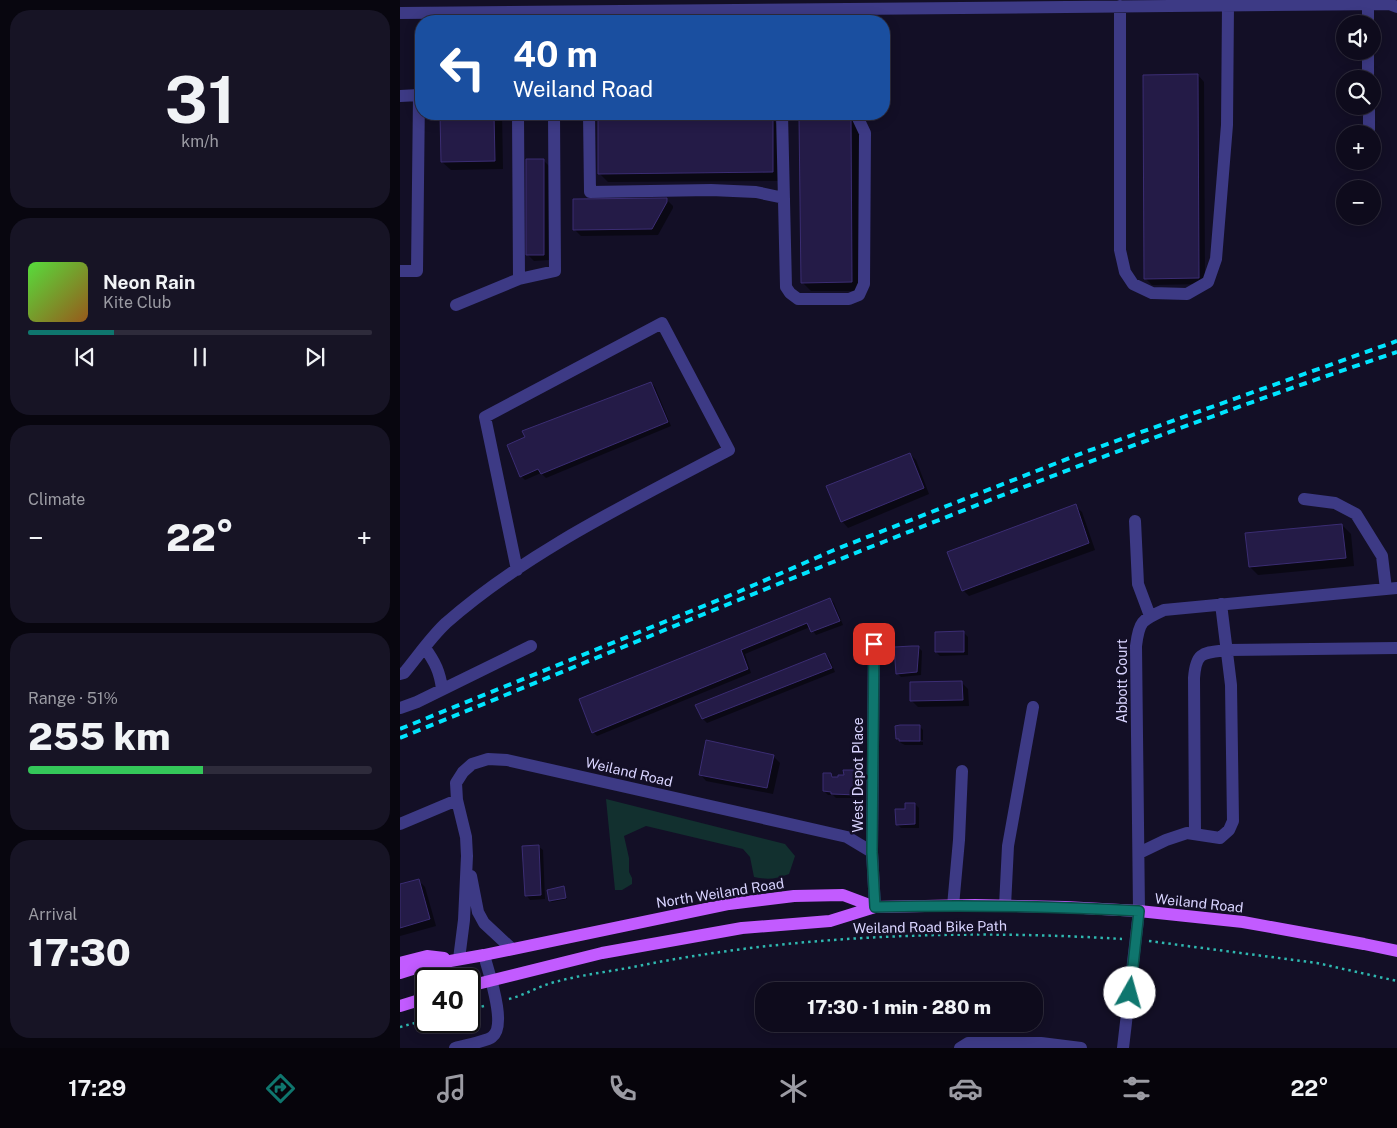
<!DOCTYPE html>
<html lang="en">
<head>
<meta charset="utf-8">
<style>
	:root { --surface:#0e0b1c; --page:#171425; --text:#f1f3f6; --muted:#9b9ba3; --line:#2e2b3b; --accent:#0f766e }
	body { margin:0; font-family:"Public Sans",sans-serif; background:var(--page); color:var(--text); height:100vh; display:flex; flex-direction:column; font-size:19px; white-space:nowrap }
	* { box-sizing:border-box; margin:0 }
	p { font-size:16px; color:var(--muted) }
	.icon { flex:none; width:28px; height:28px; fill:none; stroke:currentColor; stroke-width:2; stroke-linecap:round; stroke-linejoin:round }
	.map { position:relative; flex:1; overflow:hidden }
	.side { display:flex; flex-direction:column; gap:10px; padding:10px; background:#08060f; width:400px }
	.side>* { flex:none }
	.banner { position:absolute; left:15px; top:15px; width:475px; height:105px; border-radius:20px; box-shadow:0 2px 12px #0003,0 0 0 1px var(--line); background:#1a4fa0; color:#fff; overflow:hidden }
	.fabs { position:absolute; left:936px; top:15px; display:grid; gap:10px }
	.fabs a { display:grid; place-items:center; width:45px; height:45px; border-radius:50%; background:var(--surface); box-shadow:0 2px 12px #0003,0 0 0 1px var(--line); font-size:25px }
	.speed { position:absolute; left:15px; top:968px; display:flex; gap:10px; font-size:25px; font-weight:700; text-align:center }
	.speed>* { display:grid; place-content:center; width:65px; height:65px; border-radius:50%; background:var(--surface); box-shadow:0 2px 12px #0003,0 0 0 1px var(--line); line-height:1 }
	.speed .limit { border:2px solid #111; border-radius:8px; background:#fff; color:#111 }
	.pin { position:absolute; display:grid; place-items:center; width:42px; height:42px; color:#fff; margin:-21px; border-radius:10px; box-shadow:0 2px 8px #0006 }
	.me { position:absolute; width:55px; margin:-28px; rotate:7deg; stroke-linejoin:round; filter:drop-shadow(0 0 4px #0008) }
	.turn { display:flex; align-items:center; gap:18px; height:105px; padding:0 15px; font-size:22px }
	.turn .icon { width:65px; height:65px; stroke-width:2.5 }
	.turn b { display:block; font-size:35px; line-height:42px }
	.big { font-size:38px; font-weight:800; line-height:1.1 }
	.side .tile { flex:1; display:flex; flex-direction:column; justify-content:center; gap:8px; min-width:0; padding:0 18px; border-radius:20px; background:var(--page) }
	.side .dial { align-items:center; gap:0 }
	.dial b { font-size:65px; line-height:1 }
	.song { display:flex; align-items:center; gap:15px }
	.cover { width:60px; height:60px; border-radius:8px; background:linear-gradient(135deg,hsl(110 70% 55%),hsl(30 70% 35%)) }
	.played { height:5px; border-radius:2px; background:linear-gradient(90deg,var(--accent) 25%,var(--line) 25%) }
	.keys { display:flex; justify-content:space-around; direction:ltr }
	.heat { display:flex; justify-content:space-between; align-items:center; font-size:28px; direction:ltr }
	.charge { height:8px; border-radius:4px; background:linear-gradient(90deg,#34c759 51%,var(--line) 0) }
	.trip { position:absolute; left:355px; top:982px; width:288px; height:50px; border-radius:20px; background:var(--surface); box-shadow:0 2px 12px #0003,0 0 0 1px var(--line); font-weight:800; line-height:50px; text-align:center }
	.tab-bar { display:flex; height:80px; justify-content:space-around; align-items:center; background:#06040b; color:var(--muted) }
	.tab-bar .icon { width:35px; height:35px }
	.tab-bar .active { color:var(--accent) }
	.tab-bar b { font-size:22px; color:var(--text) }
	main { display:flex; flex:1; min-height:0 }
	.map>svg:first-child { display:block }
</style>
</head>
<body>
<main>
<section class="side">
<div class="tile dial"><b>31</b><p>km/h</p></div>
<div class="tile">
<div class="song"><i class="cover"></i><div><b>Neon Rain</b><p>Kite Club</p></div></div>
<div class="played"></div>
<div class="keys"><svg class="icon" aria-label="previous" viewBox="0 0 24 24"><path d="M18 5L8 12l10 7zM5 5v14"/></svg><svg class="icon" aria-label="pause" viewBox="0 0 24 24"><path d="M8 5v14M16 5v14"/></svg><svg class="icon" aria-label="next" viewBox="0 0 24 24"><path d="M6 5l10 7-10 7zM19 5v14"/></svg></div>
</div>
<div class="tile"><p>Climate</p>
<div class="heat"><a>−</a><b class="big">22°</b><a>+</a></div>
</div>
<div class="tile"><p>Range · 51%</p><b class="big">255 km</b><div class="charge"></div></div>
<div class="tile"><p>Arrival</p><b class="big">17:30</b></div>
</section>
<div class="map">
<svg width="997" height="1048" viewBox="0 0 997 1048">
	<rect width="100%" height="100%" fill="#130f26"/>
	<!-- green -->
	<path fill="#12302f" d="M206,799L385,844L395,856L389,874C376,879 368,880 354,877L350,857L343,849L246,826L224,836L229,858V872L232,878V884L222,890H215Z"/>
	<!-- shadow -->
	<path fill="#0007" d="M798,75L804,82L805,284L752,285L745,278Z
		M42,114H102L103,169L51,170L42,162Z
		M450,118L459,127L460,291H411L402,282Z
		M372,119L381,128L382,181L208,182L199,173Z
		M143,160L150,167V260L134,261L127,254Z
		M266,199L273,206V208L258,235L181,236L175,230Z
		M251,383L255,387L271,426L146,478L141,473L125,480L121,476Z
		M510,454L516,460L529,494L448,528L442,521Z
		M675,506L682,512L695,550L569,596L563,590Z
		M942,525L951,534L954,566L858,575L850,567Z
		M430,599L434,603L443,625L416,635L410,627L345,654L351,673L197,736L193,732Z
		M564,633L568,637V655L540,656L536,652Z
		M518,647L522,651L521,675L501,677L497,673Z
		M425,654L429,658L435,672L307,723L303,719Z
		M562,683L568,689L569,706L518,707L511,700Z
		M519,726L523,730V740H498L501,742H523V745H505L501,743L497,739Z
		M373,756L380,763L373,794L306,781L300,774Z
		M458,771L462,775V789L465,792V794H461V798H436L433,795H428L424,791L431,774L435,778H439Z
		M515,804L519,808V828H501L497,824L506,810Z
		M138,846L143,850L145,899L130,900L126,895Z
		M18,880L25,887L36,926L0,936V886Z
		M163,888L167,899L152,902L150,900Z"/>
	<!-- building -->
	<path fill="#241b47" stroke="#3b2d73" d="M798,74L799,278L744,279L743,75Z
		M40,114H94L95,161L41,162Z
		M399,117H451L452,282L401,283Z
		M373,118V172L198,174V119Z
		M126,159H144V255H126Z
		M267,198V202L252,229L173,230V199Z
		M251,382L268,422L141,474L138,469L120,477L107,445L125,437L122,431Z
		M510,453L524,488L441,522L426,486Z
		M676,504L689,543L562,591L547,552Z
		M942,524L946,558L849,567L845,533Z
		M430,598L440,621L411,632L407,623L341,650L348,669L192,733L179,699Z
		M564,631V652H535V632Z
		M512,646H519L517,672L496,674L494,647Z
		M425,653L432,668L302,719L295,705Z
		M562,681L563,700L510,701V682Z
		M500,725H520V741H499V739H496L495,726Z
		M306,740L374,755L367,788L299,775Z
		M443,770H459V786H461V790H458V795L431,794V792L423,791V773H431L432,777H438V775H444Z
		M505,803H515V824L496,825L495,809H505Z
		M139,845L141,895L125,896L122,846Z
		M19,879L30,919L0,928V884Z
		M164,886L166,898L149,901L147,890Z"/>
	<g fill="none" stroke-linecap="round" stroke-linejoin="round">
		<!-- path -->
		<path stroke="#2fb8b0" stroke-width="2.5" stroke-dasharray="2.5 4" stroke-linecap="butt" d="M749,941L917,963L997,981
			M109,999C125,995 139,986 155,982C180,975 207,972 233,967C390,935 562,929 722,939
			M69,1010L84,1006
			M0,1027L26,1020"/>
		<!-- minor -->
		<path stroke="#3d3a85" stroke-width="12" d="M968,4V24
			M720,6V250L725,272L733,284L752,293L787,294L808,282L816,259L827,125L828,5
			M0,13L989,4L997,7
			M968,51V79
			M0,96L19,95L21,88
			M969,106V134
			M189,114L190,192L311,190L356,192L384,198
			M382,114L386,287L390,293L398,299H449L459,295L464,284L465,133L456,114
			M0,271H17L19,95
			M119,279L155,271L154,114
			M56,305L119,279L118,114
			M904,499L935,503L956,514L982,556L986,589
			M735,521L738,584L750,616
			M474,644L472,852L475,907
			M25,648C35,662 40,672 42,689
			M0,674L4,673C18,656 31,637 46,623C128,551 233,501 329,450L262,323L85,417L117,570
			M0,708L17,702L131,646
			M0,824L57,800
			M795,834L794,678C796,651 803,653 828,650L997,648
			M739,853L766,840L787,833L820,838L829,830L833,821L831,685L821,604
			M71,876L78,912L84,923L112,949
			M553,906L559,840L562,771
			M605,906L608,846L633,707
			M59,959L64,920L67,856L66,837L57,800L56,783L63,772L72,764L88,759L107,760L447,837L472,852
			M55,1048C63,1046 87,1041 92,1037C108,1026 88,971 84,955
			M560,1048L568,1043H641L681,1048
			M723,1048L739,911L736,646C739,621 742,620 764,610L997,588"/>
		<!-- major -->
		<path stroke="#c25bff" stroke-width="12" d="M0,963L27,956L44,958
			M0,973L22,966L84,955L329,904L394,896L443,895L475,907
			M69,986L202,953L342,928L430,921L475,907L575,905L665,907L739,911L843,922L964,944L997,951
			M0,1006L26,998"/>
		<!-- rail -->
		<path stroke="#00e5ff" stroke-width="4" stroke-dasharray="8 6" stroke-linecap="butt" d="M0,729L338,592L434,550L685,452L997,341
			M0,738C330,604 659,465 997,352"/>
	</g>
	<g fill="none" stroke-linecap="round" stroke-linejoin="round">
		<!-- route casing -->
		<g stroke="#0a4d48" stroke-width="12">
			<path id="route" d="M474,644L472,852L475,907C563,905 651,906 739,911L730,993"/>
		</g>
		<!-- route -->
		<use href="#route" stroke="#0f766e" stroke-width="9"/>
	</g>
	<g text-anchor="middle" stroke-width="5" stroke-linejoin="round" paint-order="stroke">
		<!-- street labels -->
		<g font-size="14" fill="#d9d4ff" stroke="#130f26">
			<text transform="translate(722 681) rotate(-90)" y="5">Abbott Court</text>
			<text transform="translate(229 772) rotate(13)" y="5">Weiland Road</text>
			<text transform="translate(458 775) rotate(-90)" y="5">West Depot Place</text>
			<text transform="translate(320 893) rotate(-9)" y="5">North Weiland Road</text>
			<text transform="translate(799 903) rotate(6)" y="5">Weiland Road</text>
			<text transform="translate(530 927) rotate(-1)" y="5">Weiland Road Bike Path</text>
		</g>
	</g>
</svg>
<div class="fabs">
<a><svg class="icon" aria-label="sound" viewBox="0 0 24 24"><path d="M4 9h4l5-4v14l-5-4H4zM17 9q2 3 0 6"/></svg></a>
<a><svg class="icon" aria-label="search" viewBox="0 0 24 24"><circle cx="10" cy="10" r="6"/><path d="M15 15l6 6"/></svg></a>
<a>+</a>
<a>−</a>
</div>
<div class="speed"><div class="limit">40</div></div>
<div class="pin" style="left:474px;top:644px;background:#d93025"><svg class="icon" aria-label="arrive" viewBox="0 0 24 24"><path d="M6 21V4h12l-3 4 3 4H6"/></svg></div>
<svg class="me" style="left:730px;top:993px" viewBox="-20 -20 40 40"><circle r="19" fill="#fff"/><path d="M0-13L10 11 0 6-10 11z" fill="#0f766e"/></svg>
<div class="trip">17:30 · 1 min · 280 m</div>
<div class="banner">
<div class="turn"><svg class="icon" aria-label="left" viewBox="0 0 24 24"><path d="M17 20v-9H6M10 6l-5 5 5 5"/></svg><div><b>40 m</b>Weiland Road</div></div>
</div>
</div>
</main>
<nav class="tab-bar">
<b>17:29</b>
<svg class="icon active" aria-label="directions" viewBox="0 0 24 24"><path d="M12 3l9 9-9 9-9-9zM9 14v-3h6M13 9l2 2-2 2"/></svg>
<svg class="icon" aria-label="music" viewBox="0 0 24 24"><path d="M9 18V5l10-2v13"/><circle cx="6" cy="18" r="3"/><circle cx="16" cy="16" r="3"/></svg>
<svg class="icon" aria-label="phone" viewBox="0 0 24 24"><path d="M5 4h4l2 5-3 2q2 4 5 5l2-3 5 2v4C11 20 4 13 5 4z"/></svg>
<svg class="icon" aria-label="climate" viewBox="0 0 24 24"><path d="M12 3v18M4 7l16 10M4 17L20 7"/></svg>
<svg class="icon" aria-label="car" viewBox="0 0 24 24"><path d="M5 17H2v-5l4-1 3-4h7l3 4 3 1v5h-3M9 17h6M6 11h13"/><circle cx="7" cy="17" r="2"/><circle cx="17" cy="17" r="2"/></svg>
<svg class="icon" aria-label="filters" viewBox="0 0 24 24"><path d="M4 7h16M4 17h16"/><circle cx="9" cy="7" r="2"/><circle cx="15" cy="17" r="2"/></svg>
<b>22°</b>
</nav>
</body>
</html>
